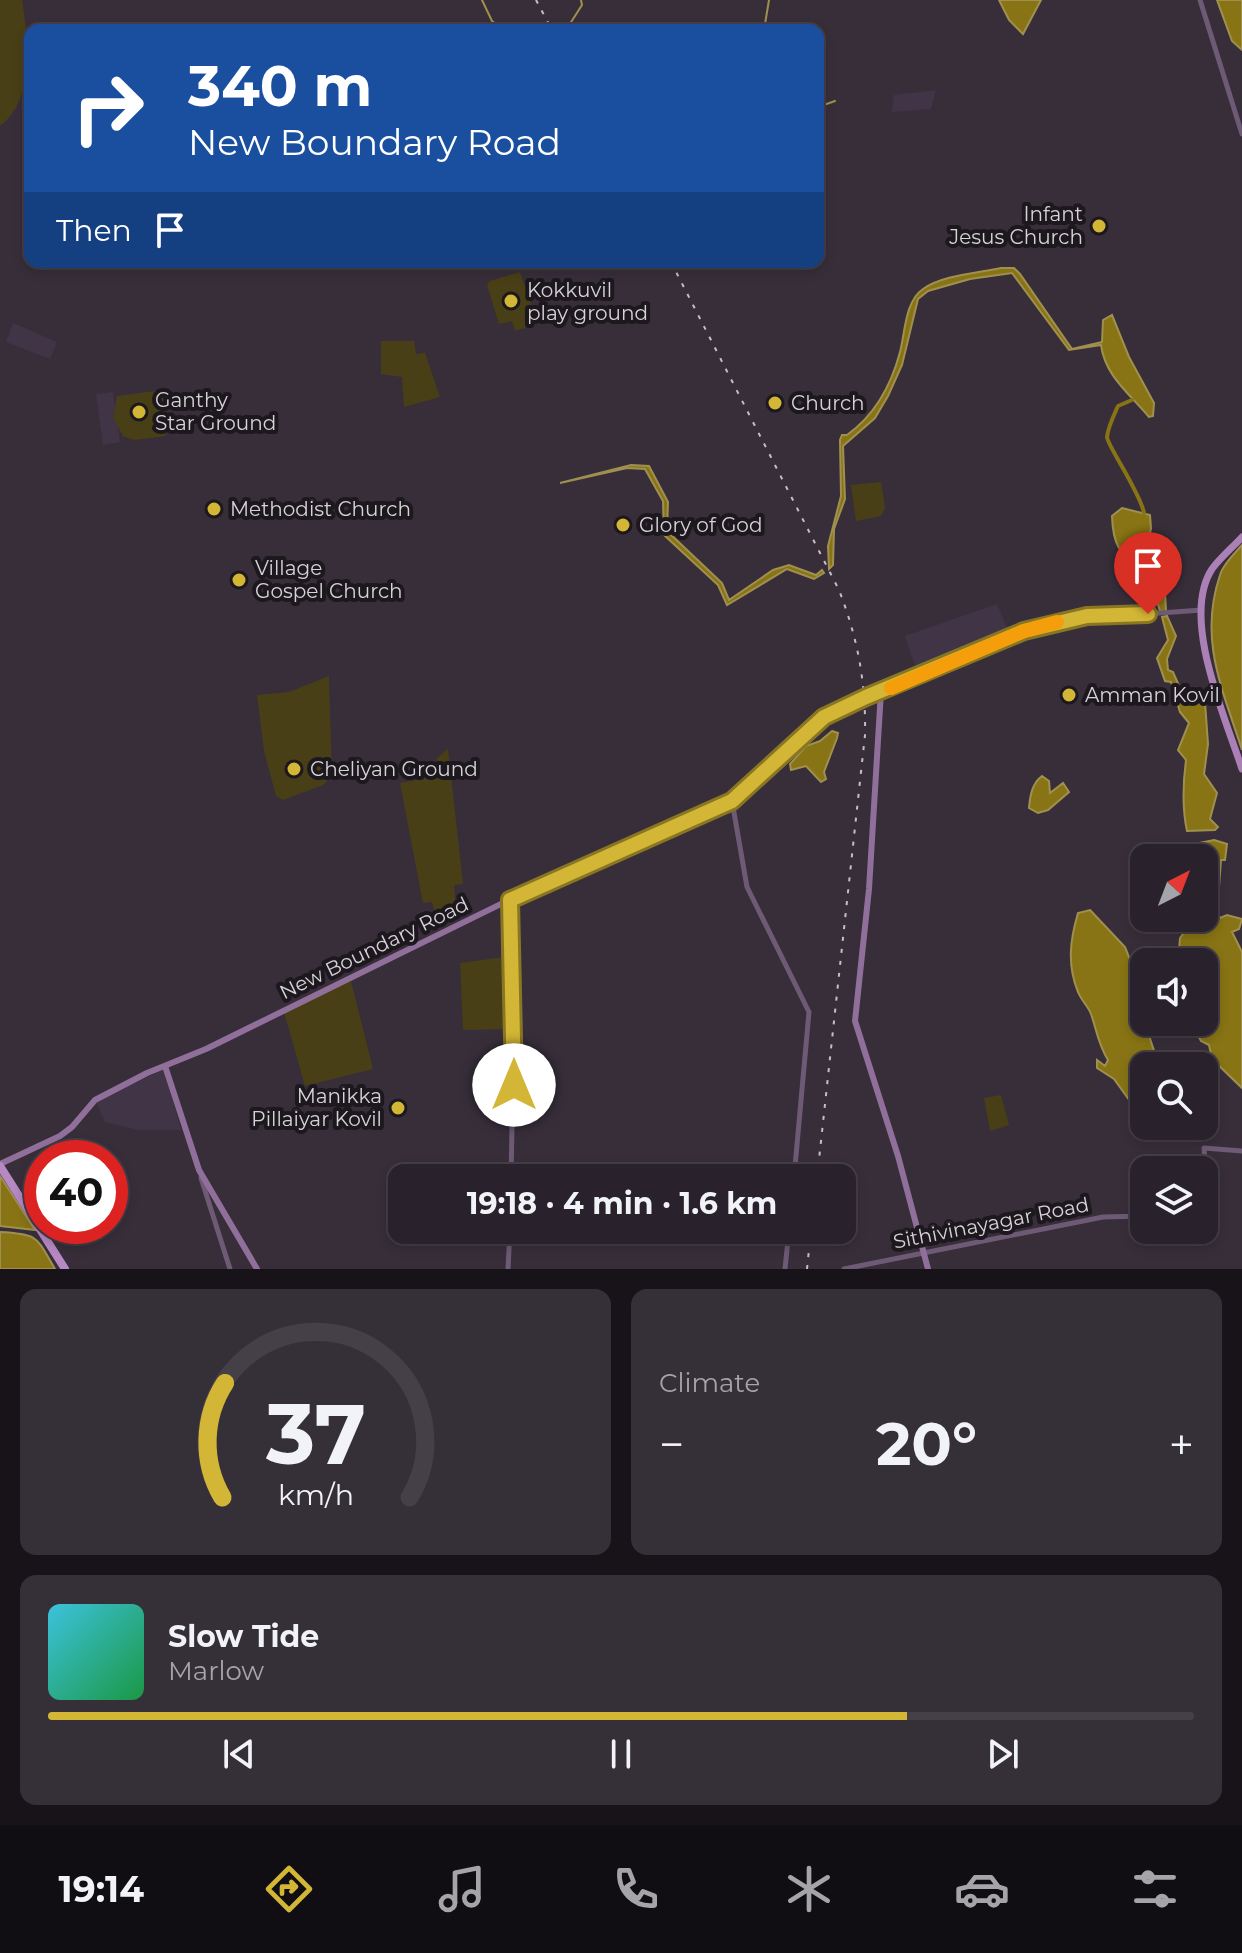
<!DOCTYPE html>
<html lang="en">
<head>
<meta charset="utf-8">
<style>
	:root { --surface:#29222c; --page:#352f38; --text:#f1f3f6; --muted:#a5a4a9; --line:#453f48; --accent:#d3b635 }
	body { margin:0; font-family:Montserrat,sans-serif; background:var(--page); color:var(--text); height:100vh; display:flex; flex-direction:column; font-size:30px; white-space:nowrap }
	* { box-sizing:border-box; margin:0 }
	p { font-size:26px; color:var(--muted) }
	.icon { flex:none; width:44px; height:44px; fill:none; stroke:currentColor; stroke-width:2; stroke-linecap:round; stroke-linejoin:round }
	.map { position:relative; height:1269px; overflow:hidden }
	.drawer { display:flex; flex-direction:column; gap:20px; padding:20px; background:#171318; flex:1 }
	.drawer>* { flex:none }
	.banner { position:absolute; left:24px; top:24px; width:800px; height:244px; border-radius:16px; box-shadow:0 4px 12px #0003,0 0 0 2px var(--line); background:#1a4fa0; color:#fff; overflow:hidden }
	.needle { width:52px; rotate:42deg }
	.buttons { position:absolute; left:1130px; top:844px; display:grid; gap:16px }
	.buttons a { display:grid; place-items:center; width:88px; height:88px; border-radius:16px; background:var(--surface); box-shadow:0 4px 12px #0003,0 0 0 2px var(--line); font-size:40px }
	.speed { position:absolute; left:24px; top:1140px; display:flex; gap:16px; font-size:40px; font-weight:700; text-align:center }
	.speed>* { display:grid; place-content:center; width:104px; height:104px; border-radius:50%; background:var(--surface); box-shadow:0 4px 12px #0003,0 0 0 2px var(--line); line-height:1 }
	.speed .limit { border:12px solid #d22; background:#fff; color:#111 }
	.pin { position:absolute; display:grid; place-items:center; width:68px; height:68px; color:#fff; margin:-82px -34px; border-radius:50% 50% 50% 0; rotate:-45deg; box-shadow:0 0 8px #0007 }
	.pin .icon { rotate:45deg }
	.me { position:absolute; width:88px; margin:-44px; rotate:0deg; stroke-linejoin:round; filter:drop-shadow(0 0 6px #0008) }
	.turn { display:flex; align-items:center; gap:28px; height:168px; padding:0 32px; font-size:36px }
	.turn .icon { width:104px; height:104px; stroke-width:2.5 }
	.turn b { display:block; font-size:56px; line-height:68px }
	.then { display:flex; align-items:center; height:76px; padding:0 32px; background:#0003; gap:16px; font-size:30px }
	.big { font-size:60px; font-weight:700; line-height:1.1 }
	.drawer .card { flex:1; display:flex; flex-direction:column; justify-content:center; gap:12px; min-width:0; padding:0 28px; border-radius:16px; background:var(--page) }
	.drawer .dial { align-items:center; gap:0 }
	.dial svg { height:208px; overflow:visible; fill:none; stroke:var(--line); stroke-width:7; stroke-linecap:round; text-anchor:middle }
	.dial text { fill:var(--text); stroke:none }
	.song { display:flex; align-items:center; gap:24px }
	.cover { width:96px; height:96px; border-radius:12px; background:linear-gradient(135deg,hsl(190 70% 55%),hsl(140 70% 35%)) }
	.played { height:8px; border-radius:4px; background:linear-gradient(90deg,var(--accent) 75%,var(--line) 75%) }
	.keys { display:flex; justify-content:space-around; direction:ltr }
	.heat { display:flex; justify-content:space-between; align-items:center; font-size:44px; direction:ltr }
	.drawer .tiles { flex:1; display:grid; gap:20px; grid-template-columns:1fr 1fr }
	.card:last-child { grid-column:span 2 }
	.trip { position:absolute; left:388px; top:1164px; width:468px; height:80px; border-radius:16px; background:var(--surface); box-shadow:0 4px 12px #0003,0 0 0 2px var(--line); font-weight:700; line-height:80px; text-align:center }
	.menu { display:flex; height:128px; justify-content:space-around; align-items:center; background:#100e12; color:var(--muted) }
	.menu .icon { width:56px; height:56px }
	.menu .selected { color:var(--accent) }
	.menu b { font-size:36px; color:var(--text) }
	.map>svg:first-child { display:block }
</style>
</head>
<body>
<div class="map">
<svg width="1242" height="1269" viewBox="0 0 1242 1269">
	<rect width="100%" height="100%" fill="#372e3a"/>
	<!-- built -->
	<path fill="#413446" d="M936,90L931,109L892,112L894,95Z
		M13,323L57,342L50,359L6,342Z
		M113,392L120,442L103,445L96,394Z
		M997,604L1010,635L918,675L905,636Z
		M164,1069L181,1130H138L105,1122L96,1102Z"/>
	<!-- green -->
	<path fill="#493f16" d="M0,0H22C28,39 36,98 0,126Z
		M520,272L535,316L525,328L515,331L512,321L499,324L487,285L490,281Z
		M381,341H414L416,354L425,353L440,397L404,407L402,377L381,374Z
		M163,390L166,436L134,440L123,436L113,418L117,396Z
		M881,482L885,508L881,516L856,521L851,485Z
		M329,676L332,776L323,785L283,800L276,796L264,751L257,695L289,692Z
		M448,749L463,884L454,885L456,910L435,913L432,902L423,903L400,783L422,779V773H439L437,758Z
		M512,956V1029L463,1030L460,963Z
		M351,981L373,1069L305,1086L284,1012Z
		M1001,1095L1009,1125L990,1131L984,1098Z"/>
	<!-- water -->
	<path fill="#887414" stroke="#a0904f" stroke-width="2" d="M999,0H1041L1023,34L1009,20Z
		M1217,0H1242V50L1232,41Z
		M1001,268H1014L1020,274L1072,349L1102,342L1103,320L1112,315L1129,357L1154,403L1153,416L1149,417C1130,394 1105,376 1101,345L1069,350L1012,273L970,279L928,291L918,299L902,365L888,396L875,418L843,446L845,499L834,529L833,565L829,569L828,546L841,496L840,440L842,435H847C875,415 891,386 900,352C905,333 905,301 923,289C943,275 978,273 1001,268Z
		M631,465L649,466L668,502L667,531L722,583L729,600L773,570L789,565L816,575L822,570L824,573L814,579L787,569L727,605L718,585L664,535L663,501L645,469L627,468L560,483Z
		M1122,508L1150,515L1151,529L1145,549L1165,592L1166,611H1160C1156,598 1151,579 1141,570C1120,552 1113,547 1112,516Z
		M1242,545V750C1223,690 1198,640 1220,575C1223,564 1235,553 1242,545Z
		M1167,616L1176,636L1167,659L1168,670L1173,672L1184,697L1200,694L1205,702L1208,744L1204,774L1217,793L1210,819L1218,827L1215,830L1187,831C1182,808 1183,783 1186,760L1178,750L1189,723L1180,712L1171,682L1165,681L1157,658L1168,640L1162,617Z
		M832,731L838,733L837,738L824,772L826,779L821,782L806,766L791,770L790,764L806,746L820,741Z
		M1042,776L1049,781L1050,793L1063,783L1069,792L1048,810L1038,813L1029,808C1030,796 1032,783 1042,776Z
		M1214,840L1227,844L1225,860H1221L1219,887L1214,886L1209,896L1220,918L1227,915L1242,919L1239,929L1232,932L1242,952V1088L1212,1059L1209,1045L1201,1041L1192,1024L1204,1022V962H1178L1180,938L1188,927L1186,918H1204V858H1200L1199,843Z
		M1090,910L1125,947L1136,975L1137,999L1159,1066H1144V1112L1140,1115L1114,1079L1097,1068V1060L1105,1066L1108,1060C1098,1044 1097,1031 1091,1014C1088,1006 1081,1000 1078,992C1067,965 1070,940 1078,913Z
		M0,1176L35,1230L0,1226Z
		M0,1232C40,1234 36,1237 55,1269H0Z"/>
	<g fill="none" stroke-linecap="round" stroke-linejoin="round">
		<!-- stream -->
		<path stroke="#a0904f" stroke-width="2" d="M482,0L492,21L504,30
			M566,30L582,5L581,0
			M764,30L769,0
			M818,107L835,101"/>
		<!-- canal -->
		<path stroke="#887414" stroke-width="4" d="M1132,400L1118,406C1114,415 1108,427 1107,437C1107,445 1140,492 1144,513"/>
		<!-- tertiary -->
		<path stroke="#6e5a75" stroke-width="5" d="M1200,0L1242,134
			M881,691L1024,631L1061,620L1202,610
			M732,801L747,887L809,1012L794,1178
			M510,900L514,1025L511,1178
			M201,1178L230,1269
			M1204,1224L1209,1225L1204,1148L1242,1151
			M508,1269L510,1230
			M785,1269L789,1230
			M844,1269L1103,1217L1144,1216"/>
		<!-- secondary -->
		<path stroke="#90709a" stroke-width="6" d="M165,1066L199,1170L257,1269
			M0,1164L60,1136L72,1127L95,1100L147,1073L206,1049L513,898L732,801L824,717L881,691L869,889L855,1021L898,1156L928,1269"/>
		<!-- primary -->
		<path stroke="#aa80b7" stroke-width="7" d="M1242,537C1233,547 1220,558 1212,569C1180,618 1226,719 1242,769"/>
		<!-- trunk -->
		<path stroke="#b688c4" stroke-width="8" d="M0,1166L65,1269"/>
		<!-- rail -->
		<path stroke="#c5bfc7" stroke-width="2" stroke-dasharray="4 8" stroke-linecap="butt" d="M536,0L552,30
			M671,262L839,590C858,639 866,683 865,735L817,1178
			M807,1269L811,1230"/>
	</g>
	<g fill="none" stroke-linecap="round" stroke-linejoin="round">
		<!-- route casing -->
		<g stroke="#897622" stroke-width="20">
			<path id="route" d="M514,1085L510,900L732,801L824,717L866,697L1024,631L1087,616L1148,614"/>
		</g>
		<!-- route -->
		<use href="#route" stroke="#d3b635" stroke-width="14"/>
		<!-- slow -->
		<path stroke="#f59e0b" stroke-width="14" d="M891,688L1024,631L1057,622"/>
	</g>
	<!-- markers -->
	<g fill="#d3b635" stroke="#1c181d" stroke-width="3">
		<circle cx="1099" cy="226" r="8"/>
		<circle cx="511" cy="301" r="8"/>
		<circle cx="775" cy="403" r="8"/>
		<circle cx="139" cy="412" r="8"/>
		<circle cx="214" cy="509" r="8"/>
		<circle cx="623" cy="525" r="8"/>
		<circle cx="239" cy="580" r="8"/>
		<circle cx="1069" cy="695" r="8"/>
		<circle cx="294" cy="769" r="8"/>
		<circle cx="398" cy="1108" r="8"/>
	</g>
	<g text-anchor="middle" stroke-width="8" stroke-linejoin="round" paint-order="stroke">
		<!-- poi labels -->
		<g font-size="20" fill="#d7d1d9" stroke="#1c181d" text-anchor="start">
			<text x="1083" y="221" text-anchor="end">Infant<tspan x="1083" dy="23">Jesus Church</tspan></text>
			<text x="527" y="297">Kokkuvil<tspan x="527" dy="23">play ground</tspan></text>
			<text x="155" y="407">Ganthy<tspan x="155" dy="23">Star Ground</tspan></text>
			<text x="791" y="410">Church</text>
			<text x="230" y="516">Methodist Church</text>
			<text x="639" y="532">Glory of God</text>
			<text x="255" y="575">Village<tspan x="255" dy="23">Gospel Church</tspan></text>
			<text x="1085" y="702">Amman Kovil</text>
			<text x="310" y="776">Cheliyan Ground</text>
			<text x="382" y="1103" text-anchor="end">Manikka<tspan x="382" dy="23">Pillaiyar Kovil</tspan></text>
		</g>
		<!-- street labels -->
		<g font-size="20" fill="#d7d1d9" stroke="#1c181d">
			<text transform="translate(374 948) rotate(-26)" y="7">New Boundary Road</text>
			<text transform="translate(991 1223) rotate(-11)" y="7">Sithivinayagar Road</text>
		</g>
	</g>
</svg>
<div class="buttons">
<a><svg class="needle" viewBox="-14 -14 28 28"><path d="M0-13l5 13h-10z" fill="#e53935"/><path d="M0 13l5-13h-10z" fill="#a5a4a9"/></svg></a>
<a><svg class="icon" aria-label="sound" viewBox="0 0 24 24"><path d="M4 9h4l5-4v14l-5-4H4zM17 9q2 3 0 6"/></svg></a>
<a><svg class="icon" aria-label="search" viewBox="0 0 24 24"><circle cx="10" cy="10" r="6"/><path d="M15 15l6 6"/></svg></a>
<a><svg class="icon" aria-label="layers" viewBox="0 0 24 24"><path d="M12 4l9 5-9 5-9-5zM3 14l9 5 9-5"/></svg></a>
</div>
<div class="speed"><div class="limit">40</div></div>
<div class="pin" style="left:1148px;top:614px;background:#d93025"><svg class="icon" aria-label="arrive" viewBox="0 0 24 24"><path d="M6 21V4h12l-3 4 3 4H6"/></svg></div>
<svg class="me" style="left:514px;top:1085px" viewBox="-20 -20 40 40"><circle r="19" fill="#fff"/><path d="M0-13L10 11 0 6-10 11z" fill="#d3b635"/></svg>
<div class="trip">19:18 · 4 min · 1.6 km</div>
<div class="banner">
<div class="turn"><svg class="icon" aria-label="right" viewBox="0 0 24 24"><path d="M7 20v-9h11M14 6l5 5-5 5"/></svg><div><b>340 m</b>New Boundary Road</div></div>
<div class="then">Then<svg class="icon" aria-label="arrive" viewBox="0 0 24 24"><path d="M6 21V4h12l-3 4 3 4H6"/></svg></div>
</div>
</div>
<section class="drawer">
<div class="tiles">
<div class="card dial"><svg viewBox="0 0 100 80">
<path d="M14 69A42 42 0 1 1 86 69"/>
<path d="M14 69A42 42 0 0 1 15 25" stroke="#d3b635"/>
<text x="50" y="56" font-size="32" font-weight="700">37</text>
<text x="50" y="72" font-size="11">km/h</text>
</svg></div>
<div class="card"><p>Climate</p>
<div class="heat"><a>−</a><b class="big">20°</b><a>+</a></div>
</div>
<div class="card">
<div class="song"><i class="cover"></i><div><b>Slow Tide</b><p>Marlow</p></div></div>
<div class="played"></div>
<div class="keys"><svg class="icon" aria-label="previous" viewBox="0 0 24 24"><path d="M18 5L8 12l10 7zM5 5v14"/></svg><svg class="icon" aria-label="pause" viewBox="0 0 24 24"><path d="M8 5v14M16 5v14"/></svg><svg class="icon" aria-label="next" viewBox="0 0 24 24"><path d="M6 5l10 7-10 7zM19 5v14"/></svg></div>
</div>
</div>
</section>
<nav class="menu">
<b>19:14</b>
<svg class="icon selected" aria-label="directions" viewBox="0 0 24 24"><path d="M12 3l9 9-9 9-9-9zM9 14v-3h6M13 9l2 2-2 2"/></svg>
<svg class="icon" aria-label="music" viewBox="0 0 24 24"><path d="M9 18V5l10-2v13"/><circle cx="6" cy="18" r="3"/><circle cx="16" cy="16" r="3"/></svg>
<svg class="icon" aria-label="phone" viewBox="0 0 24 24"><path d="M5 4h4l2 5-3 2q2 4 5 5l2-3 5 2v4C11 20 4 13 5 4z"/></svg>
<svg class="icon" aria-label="climate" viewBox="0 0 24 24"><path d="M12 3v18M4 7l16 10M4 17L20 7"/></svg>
<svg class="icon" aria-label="car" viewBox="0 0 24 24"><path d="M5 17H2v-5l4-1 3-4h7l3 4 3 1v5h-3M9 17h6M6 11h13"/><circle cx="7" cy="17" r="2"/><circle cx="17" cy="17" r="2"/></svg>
<svg class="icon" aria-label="filters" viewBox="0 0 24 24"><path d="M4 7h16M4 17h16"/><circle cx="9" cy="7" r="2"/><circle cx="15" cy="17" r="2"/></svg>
</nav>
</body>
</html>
